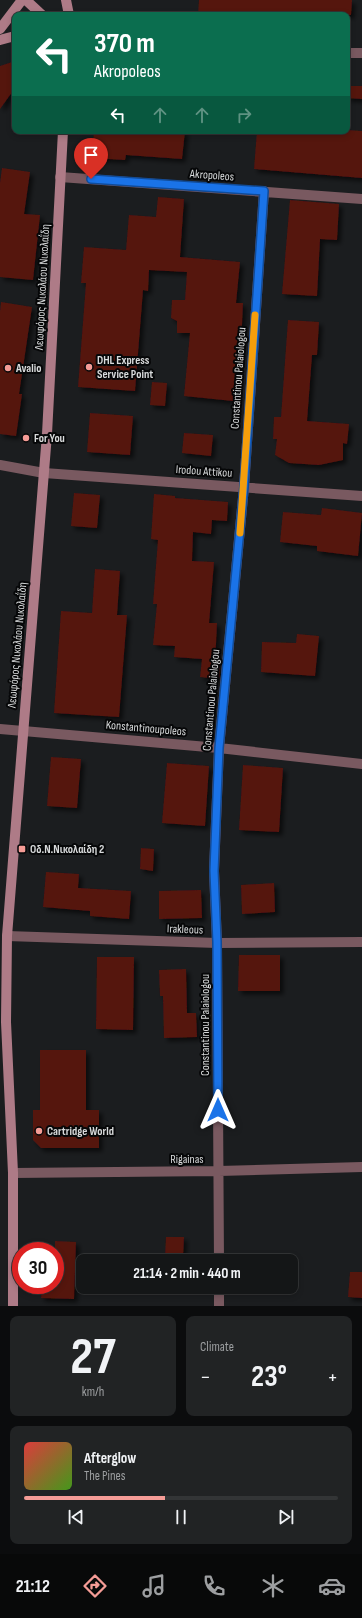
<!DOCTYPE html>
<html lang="en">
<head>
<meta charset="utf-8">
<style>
	:root { --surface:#141617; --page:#212324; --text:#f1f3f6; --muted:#9d9fa1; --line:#333536; --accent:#f59c96 }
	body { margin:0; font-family:"Sofia Sans Condensed",sans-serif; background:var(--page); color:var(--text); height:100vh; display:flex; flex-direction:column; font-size:15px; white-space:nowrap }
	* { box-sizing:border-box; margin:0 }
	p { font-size:13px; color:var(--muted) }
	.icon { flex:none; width:22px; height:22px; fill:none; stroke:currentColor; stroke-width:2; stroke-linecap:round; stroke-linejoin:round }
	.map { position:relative; height:1306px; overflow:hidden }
	.drawer { display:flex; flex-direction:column; gap:10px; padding:10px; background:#0b0c0d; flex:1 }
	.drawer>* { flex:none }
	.top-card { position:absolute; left:12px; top:12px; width:338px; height:122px; border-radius:8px; box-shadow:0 2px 6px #0003,0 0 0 1px var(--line); background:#0b6e4f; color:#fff; overflow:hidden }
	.speed { position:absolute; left:12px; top:1242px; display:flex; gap:8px; font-size:20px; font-weight:700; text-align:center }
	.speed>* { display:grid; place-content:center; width:52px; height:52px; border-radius:50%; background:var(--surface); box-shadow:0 2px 6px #0003,0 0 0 1px var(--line); line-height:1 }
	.speed .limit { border:6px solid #d22; background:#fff; color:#111 }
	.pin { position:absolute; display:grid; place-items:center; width:34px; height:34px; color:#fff; margin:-41px -17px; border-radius:50% 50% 50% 0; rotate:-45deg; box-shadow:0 0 4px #0007 }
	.pin .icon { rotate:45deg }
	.me { position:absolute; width:44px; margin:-22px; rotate:0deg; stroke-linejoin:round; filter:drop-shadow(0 0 3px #0008) }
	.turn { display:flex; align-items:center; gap:14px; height:84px; padding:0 16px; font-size:18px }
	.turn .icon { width:52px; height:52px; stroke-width:2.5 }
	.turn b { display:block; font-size:28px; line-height:34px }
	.lanes { display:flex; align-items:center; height:38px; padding:0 16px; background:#0003; justify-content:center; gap:20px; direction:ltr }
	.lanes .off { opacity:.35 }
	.big { font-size:30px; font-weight:700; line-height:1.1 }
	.drawer .tile { flex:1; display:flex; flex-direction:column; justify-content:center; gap:6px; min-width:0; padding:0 14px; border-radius:8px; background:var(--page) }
	.drawer .dial { align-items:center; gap:0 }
	.dial b { font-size:52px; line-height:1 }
	.song { display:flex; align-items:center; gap:12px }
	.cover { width:48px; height:48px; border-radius:6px; background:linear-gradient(135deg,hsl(0 70% 55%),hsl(100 70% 35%)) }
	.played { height:4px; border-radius:2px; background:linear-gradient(90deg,var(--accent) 45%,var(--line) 45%) }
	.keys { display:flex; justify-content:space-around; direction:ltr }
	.heat { display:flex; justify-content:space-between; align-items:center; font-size:22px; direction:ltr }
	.drawer .tiles { flex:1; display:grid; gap:10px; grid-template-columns:1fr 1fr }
	.tile:last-child { grid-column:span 2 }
	.trip { position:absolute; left:76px; top:1254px; width:222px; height:40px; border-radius:8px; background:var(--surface); box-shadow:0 2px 6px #0003,0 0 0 1px var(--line); font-weight:700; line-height:40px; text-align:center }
	.dock { display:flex; height:64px; justify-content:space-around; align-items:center; background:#080909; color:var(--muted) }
	.dock .icon { width:28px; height:28px }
	.dock .active { color:var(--accent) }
	.dock b { font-size:18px; color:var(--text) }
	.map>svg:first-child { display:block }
</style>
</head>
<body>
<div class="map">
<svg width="362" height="1306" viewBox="0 0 362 1306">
	<defs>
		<filter id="shadow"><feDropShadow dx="3.5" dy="3.5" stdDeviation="2" flood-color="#0009"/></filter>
	</defs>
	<rect width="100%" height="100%" fill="#1b1d1f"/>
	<!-- building -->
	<path fill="#551410" filter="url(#shadow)" d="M199,0H352L351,15H198Z
		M15,61V88L0,109V66Z
		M347,86H362V99L347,98Z
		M347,130L362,131V178L254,169L257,131Z
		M94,131H185L182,159L126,155L125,160L92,158Z
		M2,168L30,172L24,214L40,215L33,280L0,277V183Z
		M158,197L184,199L180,257L240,262L236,303H243L241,345H238L233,401L184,396L190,333H177V321L171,318L172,300H185L187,272L149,270L148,291L143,290L135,391L78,387L86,283H81L84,247L126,250L129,215L156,217Z
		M290,200L339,204L337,240L320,239L317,296L282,294Z
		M1,302L32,307L19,394H22L16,436L0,434V312Z
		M288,320L319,322L317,355H312L307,421L349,424L347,444L343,443V460L319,465L289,463L275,455L277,439H273L274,417H281Z
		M152,382L167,383L165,406L150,405Z
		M90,413L133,416L130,455L87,452Z
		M184,433L213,435L211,456L182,453Z
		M74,493L100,495L97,528L71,526Z
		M154,494L175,496V498L228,502L227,521L212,520L211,534L193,532L192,561L214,562L209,623H217L215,663H220L219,679L200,677L202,659L174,657L175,646L153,645L157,604H153L158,540L151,539Z
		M322,508L362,513L358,556L317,551V546L280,542L283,512L321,515Z
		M95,569L120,571L117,615H127L119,717L54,713L61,611L92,613Z
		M297,634L319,636L315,676L261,672L262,642L296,643Z
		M51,757L81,759L77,808L47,806Z
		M167,763L209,766L205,826L162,823Z
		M243,765L283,768L279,832L239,830Z
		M141,848L154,849L153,871L140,869Z
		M46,872L79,874L78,888L131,891L129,919L90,916V911L43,907Z
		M274,883L275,912L242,914L241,885Z
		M201,890L202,918L159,919V891Z
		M239,955H280V991H238Z
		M97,957H134L133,1030L96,1029Z
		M186,969L187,1013H196L197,1037L164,1038L163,996H160L159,970Z
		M40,1050H86V1110H99V1148H41L33,1140V1110H40Z
		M166,1237H184L183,1258L165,1257Z
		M55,1241L76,1242L74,1299L41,1298L42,1285H55Z
		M350,1272H362V1298L348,1297Z"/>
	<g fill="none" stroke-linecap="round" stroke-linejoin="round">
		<!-- street -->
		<path stroke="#795960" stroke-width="10" d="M347,53H362
			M60,177L362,199
			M0,465L44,473L362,496
			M0,729L219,748L362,764
			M7,936L217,943L362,942
			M13,1173L219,1171L362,1167
			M219,1261L217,943L214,871L219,748L244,487L264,191
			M219,1287V1306"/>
		<!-- secondary -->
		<path stroke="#ae7b87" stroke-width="10" d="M26,0L42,15
			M66,0L69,15
			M0,29L22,0
			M0,40L15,36
			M13,1306V1173L6,1022L7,936L47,434L63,131"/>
	</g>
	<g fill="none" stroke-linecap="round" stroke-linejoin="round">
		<!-- route casing -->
		<g stroke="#114b97" stroke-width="10">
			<path id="route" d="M91,179L264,191L244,487L219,748L214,871L217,942L218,1110"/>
		</g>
		<!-- route -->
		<use href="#route" stroke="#1a73e8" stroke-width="7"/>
		<!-- slow -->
		<path stroke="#f59e0b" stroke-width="7" d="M240,533L255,315"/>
	</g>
	<!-- markers -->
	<g fill="#f59c96" stroke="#060708" stroke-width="1.5">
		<circle cx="89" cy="367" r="4"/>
		<circle cx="8" cy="368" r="4"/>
		<circle cx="26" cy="438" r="4"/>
		<rect x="18" y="845" width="8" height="8" rx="2"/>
		<circle cx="39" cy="1131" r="4"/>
	</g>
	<g text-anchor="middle" stroke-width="4" stroke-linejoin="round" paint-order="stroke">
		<!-- street labels -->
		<g font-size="12" fill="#d8dadb" stroke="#060708">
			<text transform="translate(212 175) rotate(4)" y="4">Akropoleos</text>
			<text transform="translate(42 287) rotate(-87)" y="4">Λεωφόρος Νικολάου Νικολαΐδη</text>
			<text transform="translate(238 378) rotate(-86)" y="4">Constantinou Palaiologou</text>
			<text transform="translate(204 471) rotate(4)" y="4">Irodou Attikou</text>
			<text transform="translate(17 645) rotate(-85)" y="4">Λεωφόρος Νικολάου Νικολαΐδη</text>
			<text transform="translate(211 700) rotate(-85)" y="4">Constantinou Palaiologou</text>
			<text transform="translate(146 728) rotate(5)" y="4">Konstantinoupoleos</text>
			<text transform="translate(185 929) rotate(2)" y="4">Irakleous</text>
			<text transform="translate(205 1025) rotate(-90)" y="4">Constantinou Palaiologou</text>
			<text x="187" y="1163">Rigainas</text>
		</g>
		<!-- poi labels -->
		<g font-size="12" font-weight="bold" fill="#d8dadb" stroke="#060708" text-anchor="start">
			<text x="97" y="364">DHL Express<tspan x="97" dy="14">Service Point</tspan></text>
			<text x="16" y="372">Avalio</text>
			<text x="34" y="442">For You</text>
			<text x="30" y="853">Οδ.Ν.Νικολαίδη 2</text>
			<text x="47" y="1135">Cartridge World</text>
		</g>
	</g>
</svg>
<div class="speed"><div class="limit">30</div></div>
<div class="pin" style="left:91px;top:179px;background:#d93025"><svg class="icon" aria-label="arrive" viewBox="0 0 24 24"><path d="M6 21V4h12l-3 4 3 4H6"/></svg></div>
<svg class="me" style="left:218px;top:1110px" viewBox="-20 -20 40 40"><path d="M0-17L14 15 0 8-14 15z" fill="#1a73e8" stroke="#fff" stroke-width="4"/></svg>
<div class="trip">21:14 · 2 min · 440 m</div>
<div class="top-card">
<div class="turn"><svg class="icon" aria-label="left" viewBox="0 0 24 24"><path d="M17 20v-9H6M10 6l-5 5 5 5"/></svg><div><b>370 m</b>Akropoleos</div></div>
<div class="lanes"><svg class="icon" aria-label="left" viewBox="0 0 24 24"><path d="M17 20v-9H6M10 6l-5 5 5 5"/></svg><svg class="icon off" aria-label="ahead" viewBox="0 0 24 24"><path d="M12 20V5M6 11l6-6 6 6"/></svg><svg class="icon off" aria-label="ahead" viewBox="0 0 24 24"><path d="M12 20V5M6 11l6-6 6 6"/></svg><svg class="icon off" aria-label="right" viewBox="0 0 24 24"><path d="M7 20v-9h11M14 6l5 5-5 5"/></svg></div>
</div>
</div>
<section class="drawer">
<div class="tiles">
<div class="tile dial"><b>27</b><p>km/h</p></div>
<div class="tile"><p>Climate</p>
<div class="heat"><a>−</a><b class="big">23°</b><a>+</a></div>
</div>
<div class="tile">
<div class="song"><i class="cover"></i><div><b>Afterglow</b><p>The Pines</p></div></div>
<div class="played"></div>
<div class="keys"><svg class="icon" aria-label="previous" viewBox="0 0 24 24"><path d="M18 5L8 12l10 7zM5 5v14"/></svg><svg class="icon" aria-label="pause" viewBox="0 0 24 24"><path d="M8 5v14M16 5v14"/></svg><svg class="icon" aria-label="next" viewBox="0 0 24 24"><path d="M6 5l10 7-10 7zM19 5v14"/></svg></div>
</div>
</div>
</section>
<nav class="dock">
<b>21:12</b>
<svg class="icon active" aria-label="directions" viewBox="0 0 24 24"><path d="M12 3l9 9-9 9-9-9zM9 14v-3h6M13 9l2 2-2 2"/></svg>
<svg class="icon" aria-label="music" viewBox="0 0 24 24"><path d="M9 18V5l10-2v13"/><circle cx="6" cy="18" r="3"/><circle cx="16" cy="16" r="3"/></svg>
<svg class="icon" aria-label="phone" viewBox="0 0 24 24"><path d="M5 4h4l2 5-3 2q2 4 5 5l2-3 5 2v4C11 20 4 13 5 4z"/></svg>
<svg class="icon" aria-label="climate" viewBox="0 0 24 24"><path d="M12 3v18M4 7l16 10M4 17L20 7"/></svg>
<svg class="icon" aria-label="car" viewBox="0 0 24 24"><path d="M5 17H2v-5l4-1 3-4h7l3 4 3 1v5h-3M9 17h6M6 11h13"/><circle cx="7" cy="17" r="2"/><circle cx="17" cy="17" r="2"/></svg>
</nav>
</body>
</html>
